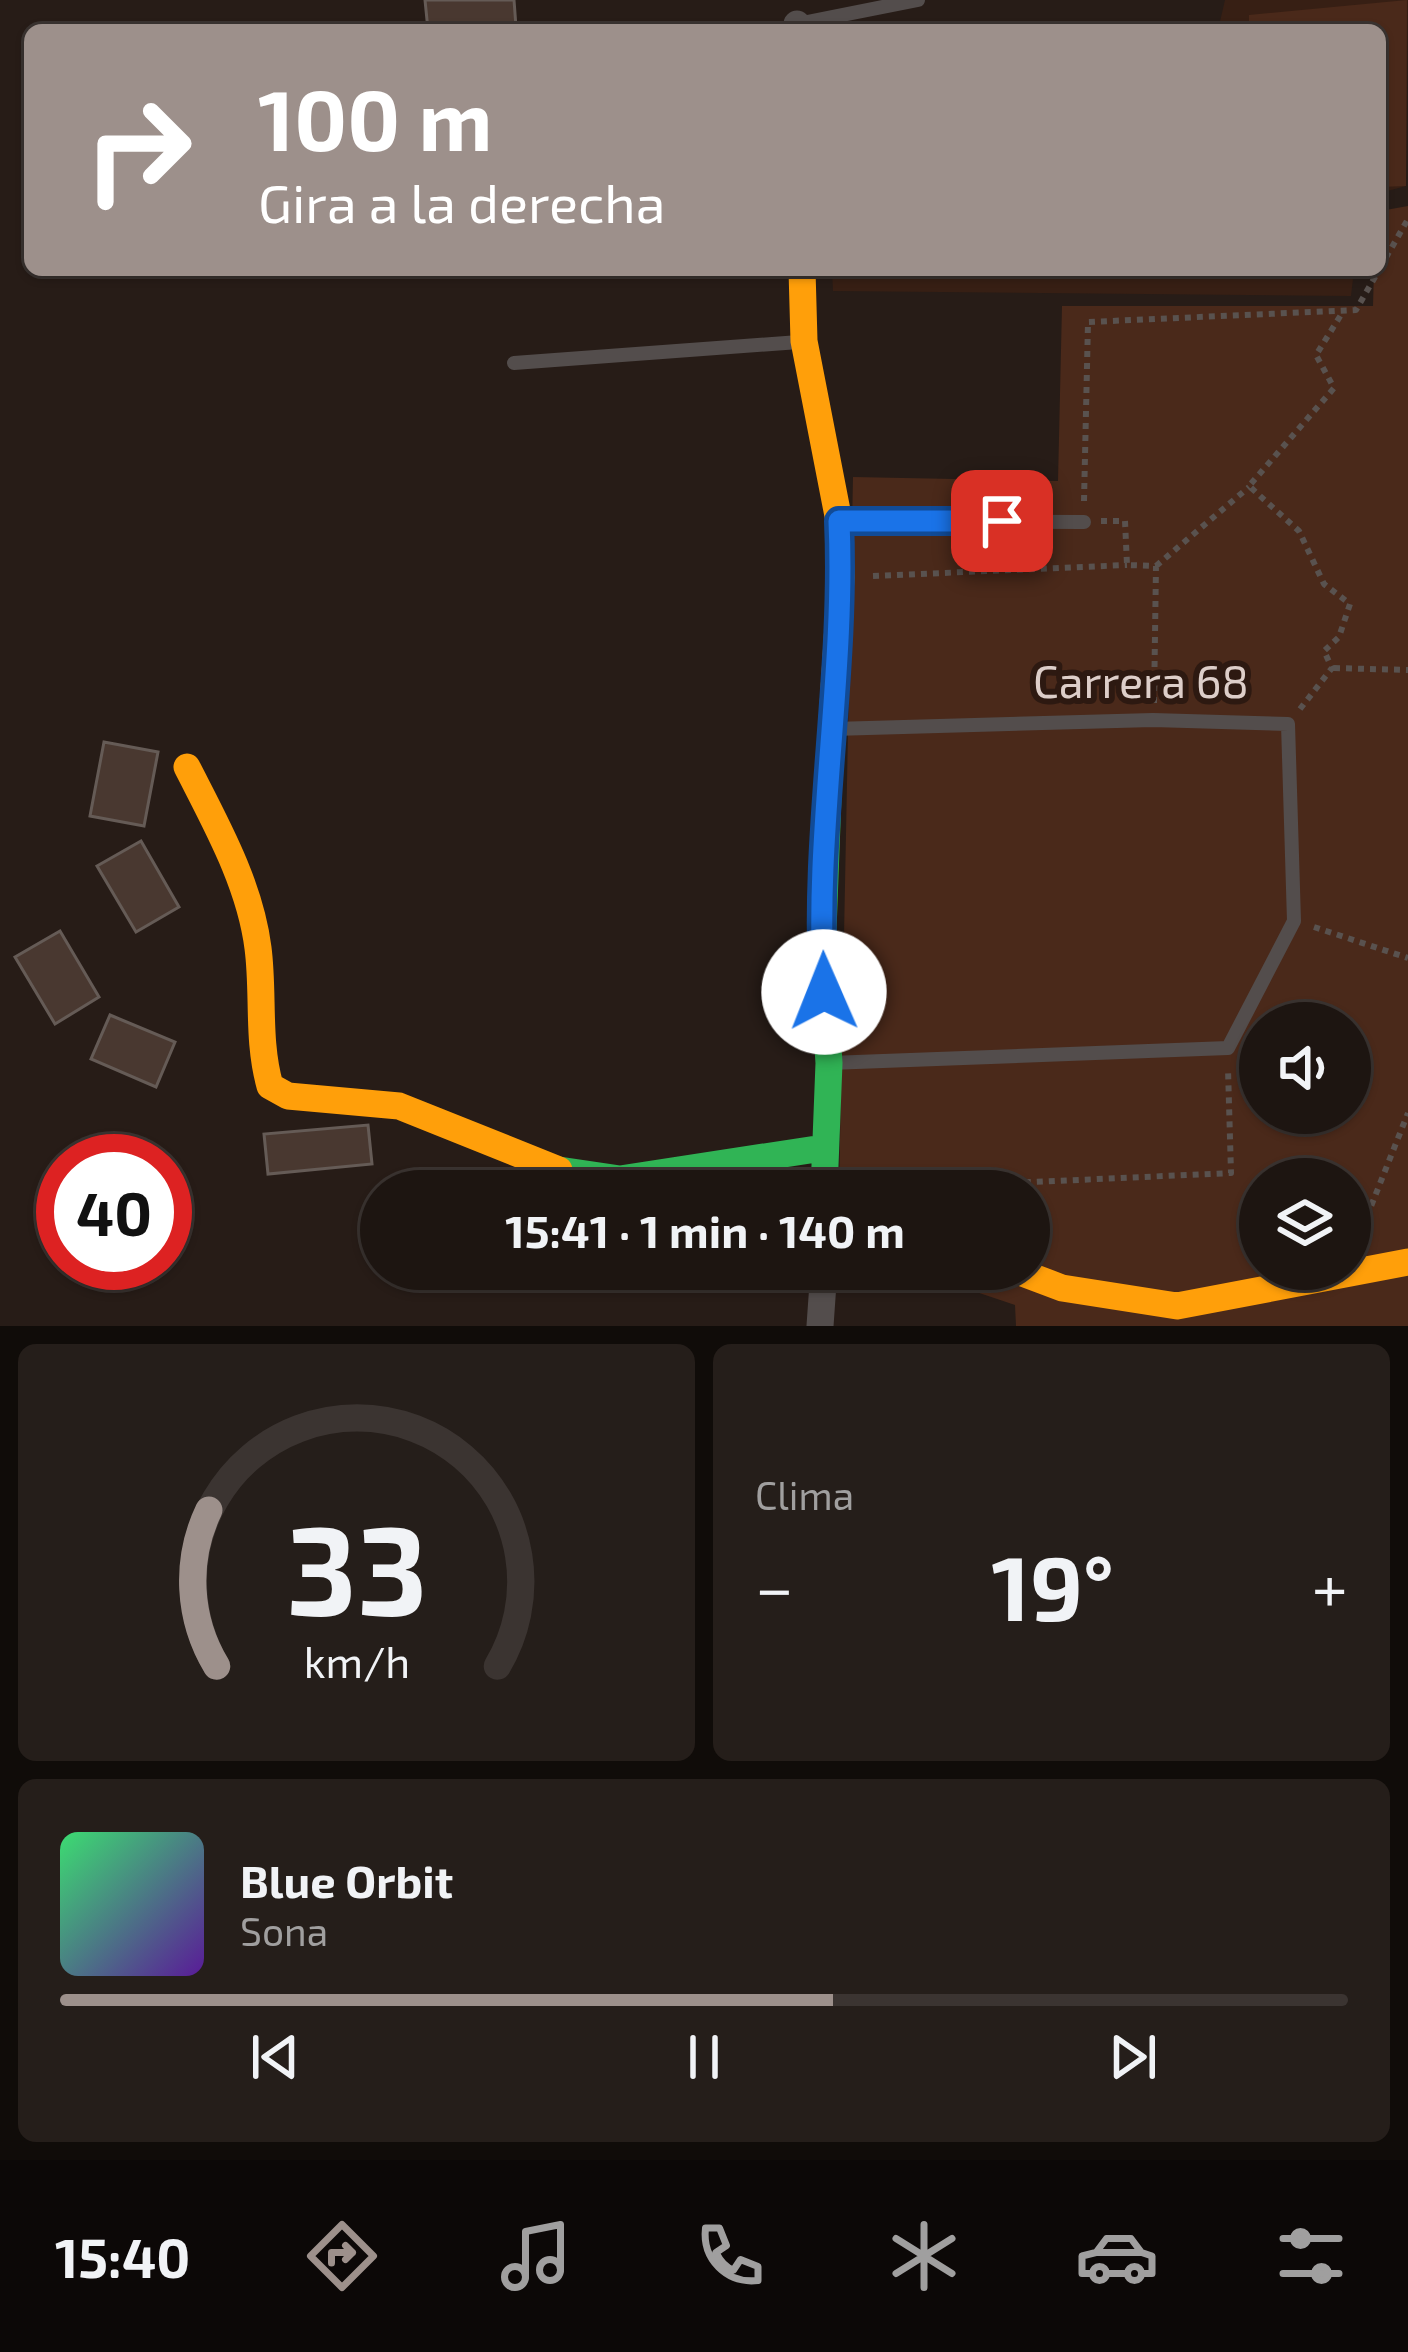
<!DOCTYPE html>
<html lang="es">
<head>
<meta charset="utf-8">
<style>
	:root { --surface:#1d1511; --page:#251e1a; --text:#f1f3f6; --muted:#a09f9f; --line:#3b3431; --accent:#9d908b }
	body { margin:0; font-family:"Exo 2",sans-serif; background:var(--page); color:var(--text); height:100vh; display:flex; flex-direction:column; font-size:45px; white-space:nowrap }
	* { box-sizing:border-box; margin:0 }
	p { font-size:39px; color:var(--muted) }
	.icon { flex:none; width:66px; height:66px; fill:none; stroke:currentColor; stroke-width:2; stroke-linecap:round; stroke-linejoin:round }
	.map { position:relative; height:1326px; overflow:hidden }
	.sheet { display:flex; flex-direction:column; gap:18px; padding:18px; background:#100c09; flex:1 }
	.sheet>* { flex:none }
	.top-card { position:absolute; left:24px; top:24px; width:1362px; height:252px; border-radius:18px; box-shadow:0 3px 9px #0004,0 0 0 3px var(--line); background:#9d908b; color:#fff; overflow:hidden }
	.fabs { position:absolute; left:1239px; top:1002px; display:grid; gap:24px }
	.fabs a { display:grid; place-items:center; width:132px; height:132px; border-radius:50%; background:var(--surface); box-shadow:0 3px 9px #0004,0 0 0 3px var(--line); font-size:60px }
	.speed { position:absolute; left:36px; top:1134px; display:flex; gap:24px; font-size:60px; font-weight:700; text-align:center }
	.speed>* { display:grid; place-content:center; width:156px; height:156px; border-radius:50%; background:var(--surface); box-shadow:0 3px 9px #0004,0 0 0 3px var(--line); line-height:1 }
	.speed .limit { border:18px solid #d22; background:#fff; color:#111 }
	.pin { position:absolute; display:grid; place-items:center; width:102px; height:102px; color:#fff; margin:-51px; border-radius:24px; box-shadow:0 6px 18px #0006 }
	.me { position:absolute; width:132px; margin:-66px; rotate:359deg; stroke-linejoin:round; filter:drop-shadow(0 0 9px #0008) }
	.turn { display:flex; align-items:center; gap:42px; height:252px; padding:0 36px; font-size:54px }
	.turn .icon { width:156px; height:156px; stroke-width:2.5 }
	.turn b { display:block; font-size:84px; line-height:102px }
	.big { font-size:90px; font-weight:700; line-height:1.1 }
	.sheet .widget { flex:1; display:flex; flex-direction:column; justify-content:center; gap:18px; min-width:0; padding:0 42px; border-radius:18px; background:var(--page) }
	.sheet .dial { align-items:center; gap:0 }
	.dial svg { height:312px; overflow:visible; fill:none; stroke:var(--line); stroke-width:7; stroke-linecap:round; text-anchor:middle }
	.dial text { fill:var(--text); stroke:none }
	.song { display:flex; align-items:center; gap:36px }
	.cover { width:144px; height:144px; border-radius:18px; background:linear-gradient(135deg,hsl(140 70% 55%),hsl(270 70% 35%)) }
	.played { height:12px; border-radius:6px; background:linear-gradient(90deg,var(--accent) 60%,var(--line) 60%) }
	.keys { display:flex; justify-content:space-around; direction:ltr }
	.heat { display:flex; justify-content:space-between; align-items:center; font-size:66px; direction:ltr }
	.sheet .tiles { flex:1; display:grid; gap:18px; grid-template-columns:1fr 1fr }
	.widget:last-child { grid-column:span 2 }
	.trip { position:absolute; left:360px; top:1170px; width:690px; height:120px; border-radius:60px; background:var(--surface); box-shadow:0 3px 9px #0004,0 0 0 3px var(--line); font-weight:700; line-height:120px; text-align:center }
	.dock { display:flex; height:192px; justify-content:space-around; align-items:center; background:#0c0807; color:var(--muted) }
	.dock .icon { width:84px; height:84px }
	.dock .selected { color:var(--accent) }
	.dock b { font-size:54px; color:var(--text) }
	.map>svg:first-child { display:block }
</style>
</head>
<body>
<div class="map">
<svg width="1408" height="1326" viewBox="0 0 1408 1326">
	<rect width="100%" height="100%" fill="#271c17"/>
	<!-- built -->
	<path fill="#371f14" d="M1225,0H1408L1406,186L1380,193V30H1218Z
		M832,270H1354L1351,296L833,291Z"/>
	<!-- green -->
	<path fill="#4a291a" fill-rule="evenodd" d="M1407,0L1406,186L1380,187V30H1249V15Z
		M1408,206V1326H1016L1015,1305L908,1269H1029V1191H839L853,477L1058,481L1062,306H1373L1374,270H1380V211ZM1260,1023H1350V1113H1260ZM1260,1179H1350V1269H1260Z"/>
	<!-- building -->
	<path fill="#493830" stroke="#655b56" stroke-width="3" d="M425,0H514L516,27L428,30Z
		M913,270H1032L914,277Z
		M104,742L158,752L144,826L90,816Z
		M141,841L179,907L136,932L97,866Z
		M60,931L99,997L55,1024L15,957Z
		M110,1015L175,1042L156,1087L91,1059Z
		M368,1125L372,1164L268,1174L264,1134Z"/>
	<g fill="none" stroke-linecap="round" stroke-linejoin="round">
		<!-- path -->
		<path stroke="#59524f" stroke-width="6" stroke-dasharray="6 6" stroke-linecap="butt" d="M1380,268L1408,219
			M1084,501L1088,322L1356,310L1379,270
			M1101,521H1125L1127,565L1156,566L1154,703
			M1156,566L1249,487
			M873,576L1127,565
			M1334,668L1408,670
			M1300,709L1332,668L1324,651L1339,637L1350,604L1324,584L1299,531L1249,486L1334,388L1316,355L1344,310
			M1314,927L1408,958
			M857,1190L1231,1173L1228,1069
			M1358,1239L1408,1113"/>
		<!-- lane -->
		<path stroke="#534d4c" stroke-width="14" d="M797,24L918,0
			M514,363L799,342
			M844,521L1084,522
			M829,1063L1228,1048L1294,921L1288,724L1153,720L833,729"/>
		<!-- street -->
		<path stroke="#534d4c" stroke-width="27" d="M797,24V30
			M820,1326L824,1269"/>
		<!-- fast -->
		<path stroke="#30b455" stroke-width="27" d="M559,1170L620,1179L823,1148
			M824,1191L829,1063L822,957L829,770"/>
		<!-- slow -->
		<path stroke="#ff9f0a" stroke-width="27" d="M802,270L804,341L839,521L841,577L829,770
			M187,767C216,824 250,884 258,948C264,994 257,1040 270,1086L288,1096L399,1106L559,1170
			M1012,1269L1062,1288L1177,1306L1408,1262"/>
	</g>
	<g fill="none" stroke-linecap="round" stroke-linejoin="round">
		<!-- route casing -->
		<g stroke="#114b97" stroke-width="30">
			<path id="route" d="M824,992C813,836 846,678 839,521H1002"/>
		</g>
		<!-- route -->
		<use href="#route" stroke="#1a73e8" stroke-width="21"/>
	</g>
	<g text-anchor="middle" stroke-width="12" stroke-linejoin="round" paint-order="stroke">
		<!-- street labels -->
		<g font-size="45" fill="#ddcec9" stroke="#2d1911">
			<text x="1141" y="698">Carrera 68</text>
		</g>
	</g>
</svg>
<div class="fabs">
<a><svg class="icon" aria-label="sound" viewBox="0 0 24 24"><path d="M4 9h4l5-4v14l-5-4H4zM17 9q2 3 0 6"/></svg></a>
<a><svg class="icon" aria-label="layers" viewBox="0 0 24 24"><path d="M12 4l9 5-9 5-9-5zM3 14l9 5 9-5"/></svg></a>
</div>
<div class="speed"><div class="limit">40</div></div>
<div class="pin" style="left:1002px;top:521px;background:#d93025"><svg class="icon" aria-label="arrive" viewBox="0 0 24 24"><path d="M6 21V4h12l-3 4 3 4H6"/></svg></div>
<svg class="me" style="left:824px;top:992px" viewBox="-20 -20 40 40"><circle r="19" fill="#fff"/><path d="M0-13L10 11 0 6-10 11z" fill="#1a73e8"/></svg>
<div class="trip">15:41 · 1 min · 140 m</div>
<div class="top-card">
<div class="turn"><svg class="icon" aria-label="right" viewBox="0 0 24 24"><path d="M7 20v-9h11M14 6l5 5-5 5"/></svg><div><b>100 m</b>Gira a la derecha</div></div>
</div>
</div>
<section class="sheet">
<div class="tiles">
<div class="widget dial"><svg viewBox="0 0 100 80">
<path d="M14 69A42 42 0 1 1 86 69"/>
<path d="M14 69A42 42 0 0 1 12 29" stroke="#9d908b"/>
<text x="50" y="56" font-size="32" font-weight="700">33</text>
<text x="50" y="72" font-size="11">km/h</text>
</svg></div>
<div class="widget"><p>Clima</p>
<div class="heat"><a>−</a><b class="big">19°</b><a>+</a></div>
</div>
<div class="widget">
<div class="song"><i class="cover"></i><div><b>Blue Orbit</b><p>Sona</p></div></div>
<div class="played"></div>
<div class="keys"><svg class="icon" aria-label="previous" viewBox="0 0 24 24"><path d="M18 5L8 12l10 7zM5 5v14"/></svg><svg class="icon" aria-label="pause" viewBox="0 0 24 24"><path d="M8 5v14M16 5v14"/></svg><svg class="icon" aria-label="next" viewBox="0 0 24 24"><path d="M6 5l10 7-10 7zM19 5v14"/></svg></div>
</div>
</div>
</section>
<nav class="dock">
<b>15:40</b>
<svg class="icon selected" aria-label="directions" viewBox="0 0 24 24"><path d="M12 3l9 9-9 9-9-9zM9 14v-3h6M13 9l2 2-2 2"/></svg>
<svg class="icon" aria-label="music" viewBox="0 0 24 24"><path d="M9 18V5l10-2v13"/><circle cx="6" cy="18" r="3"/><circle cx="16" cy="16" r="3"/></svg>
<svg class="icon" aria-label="phone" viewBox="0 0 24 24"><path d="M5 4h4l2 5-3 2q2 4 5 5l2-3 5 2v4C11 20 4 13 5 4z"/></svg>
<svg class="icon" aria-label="climate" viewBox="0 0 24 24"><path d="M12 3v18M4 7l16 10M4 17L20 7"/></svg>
<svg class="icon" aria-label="car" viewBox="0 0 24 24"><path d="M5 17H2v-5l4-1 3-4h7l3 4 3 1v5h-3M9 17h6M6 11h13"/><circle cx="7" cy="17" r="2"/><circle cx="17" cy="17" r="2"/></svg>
<svg class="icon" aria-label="filters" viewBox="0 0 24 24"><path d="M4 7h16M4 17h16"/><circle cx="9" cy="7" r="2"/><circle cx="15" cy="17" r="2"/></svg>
</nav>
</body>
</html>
